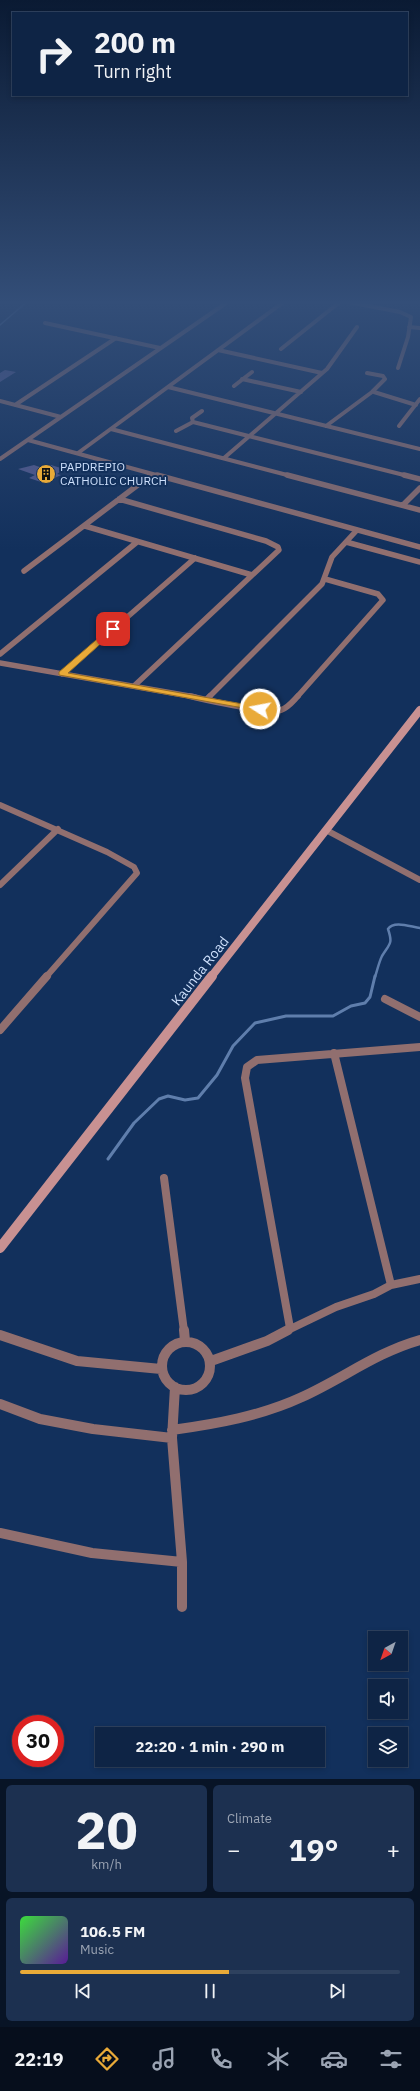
<!DOCTYPE html>
<html lang="en">
<head>
<meta charset="utf-8">
<style>
	:root { --surface:#0e2445; --page:#1c3050; --text:#f1f3f6; --muted:#9ba4b3; --line:#2e415e; --accent:#e9aa38 }
	body { margin:0; font-family:"IBM Plex Sans",sans-serif; background:var(--page); color:var(--text); height:100vh; display:flex; flex-direction:column; font-size:15px; white-space:nowrap }
	* { box-sizing:border-box; margin:0 }
	p { font-size:13px; color:var(--muted) }
	.icon { flex:none; width:22px; height:22px; fill:none; stroke:currentColor; stroke-width:2; stroke-linecap:round; stroke-linejoin:round }
	.map { position:relative; height:1779px; overflow:hidden }
	.drawer { display:flex; flex-direction:column; gap:6px; padding:6px; background:#081426; flex:1 }
	.drawer>* { flex:none }
	.hud { position:absolute; left:12px; top:12px; width:396px; height:84px; border-radius:0px; box-shadow:0 2px 6px #0003,0 0 0 1px var(--line); background:#0e2445; color:var(--text); overflow:hidden }
	.needle { width:26px; rotate:220deg }
	.fabs { position:absolute; left:368px; top:1631px; display:grid; gap:8px }
	.fabs a { display:grid; place-items:center; width:40px; height:40px; border-radius:0px; background:var(--surface); box-shadow:0 2px 6px #0003,0 0 0 1px var(--line); font-size:20px }
	.speed { position:absolute; left:12px; top:1715px; display:flex; gap:8px; font-size:20px; font-weight:700; text-align:center }
	.speed>* { display:grid; place-content:center; width:52px; height:52px; border-radius:50%; background:var(--surface); box-shadow:0 2px 6px #0003,0 0 0 1px var(--line); line-height:1 }
	.speed .limit { border:6px solid #d22; background:#fff; color:#111 }
	.pin { position:absolute; display:grid; place-items:center; width:34px; height:34px; color:#fff; margin:-17px; border-radius:8px; box-shadow:0 2px 6px #0006 }
	.me { position:absolute; width:44px; margin:-22px; rotate:281deg; stroke-linejoin:round; filter:drop-shadow(0 0 3px #0008) }
	.turn { display:flex; align-items:center; gap:14px; height:84px; padding:0 16px; font-size:18px }
	.turn .icon { width:52px; height:52px; stroke-width:2.5 }
	.turn b { display:block; font-size:28px; line-height:34px }
	.big { font-size:30px; font-weight:800; line-height:1.1 }
	.drawer .tile { flex:1; display:flex; flex-direction:column; justify-content:center; gap:6px; min-width:0; padding:0 14px; border-radius:6px; background:var(--page) }
	.drawer .dial { align-items:center; gap:0 }
	.dial b { font-size:52px; line-height:1 }
	.song { display:flex; align-items:center; gap:12px }
	.cover { width:48px; height:48px; border-radius:6px; background:linear-gradient(135deg,hsl(120 70% 55%),hsl(270 70% 35%)) }
	.played { height:4px; border-radius:2px; background:linear-gradient(90deg,var(--accent) 55%,var(--line) 55%) }
	.keys { display:flex; justify-content:space-around; direction:ltr }
	.heat { display:flex; justify-content:space-between; align-items:center; font-size:22px; direction:ltr }
	.drawer .tiles { flex:1; display:grid; gap:6px; grid-template-columns:1fr 1fr }
	.tile:last-child { grid-column:span 2 }
	.trip { position:absolute; left:95px; top:1727px; width:230px; height:40px; border-radius:0px; background:var(--surface); box-shadow:0 2px 6px #0003,0 0 0 1px var(--line); font-weight:800; line-height:40px; text-align:center }
	.menu { display:flex; height:64px; justify-content:space-around; align-items:center; background:#060e1c; color:var(--muted) }
	.menu .icon { width:28px; height:28px }
	.menu .selected { color:var(--accent) }
	.menu b { font-size:18px; color:var(--text) }
	.map>svg:first-child { display:block }
</style>
</head>
<body>
<div class="map">
<svg width="420" height="1779" viewBox="0 0 420 1779">
	<rect width="100%" height="100%" fill="#12305c"/>
	<g fill="none" stroke-linecap="round" stroke-linejoin="round">
		<!-- stream-far2 -->
		<path stroke="#5f7eac" stroke-width="1.5" d="M0,325L28,301"/>
		<!-- stream-far1 -->
		<path stroke="#5f7eac" stroke-width="2.5" d="M375,977C377,971 379,962 382,956C390,943 393,944 388,929C394,920 411,927 420,928"/>
		<!-- stream -->
		<path stroke="#5f7eac" stroke-width="3" d="M108,1159L134,1123L159,1099L168,1096L185,1100L198,1098L217,1075L233,1046L255,1023L286,1016H333L351,1006L365,1003L370,997L375,976"/>
	</g>
	<!-- building -->
	<path fill="#555b91" d="M5,370L16,372L0,382V373Z
		M34,465L45,469L51,465L64,469L57,474L61,475L44,483L29,478L35,475L18,469Z"/>
	<g fill="none" stroke-linecap="round" stroke-linejoin="round">
		<!-- minor-far4 -->
		<path stroke="#916f6f" stroke-width="4" d="M343,301L400,312L411,317L408,337L398,368
			M45,323L160,348
			M409,327L420,328
			M281,349L341,301
			M218,350L322,373
			M242,379L301,392
			M234,386L252,372
			M168,387L420,449
			M374,392L416,405
			M0,401L61,417
			M15,405L116,338
			M193,422L192,418L202,411
			M326,426L372,392L385,379L383,376L367,373
			M399,426L420,399
			M111,429L291,476
			M176,431L193,422L408,476
			M28,440L160,476
			M78,453L285,301
			M224,458L327,369L357,327
			M0,459L229,301
			M149,476L152,474"/>
		<!-- minor-far3 -->
		<path stroke="#916f6f" stroke-width="5.5" d="M157,475L420,547
			M287,475L420,510
			M404,475L420,479
			M119,499L266,541L278,547L279,550L134,686
			M403,505L420,488
			M85,526L252,575
			M346,542L420,562
			M24,571L151,475
			M0,654L137,542
			M0,663L195,697
			M62,674L195,558
			M209,697L322,584L332,557L357,530
			M297,697L383,600L378,594L325,579"/>
		<!-- minor-far2 -->
		<path stroke="#916f6f" stroke-width="6" d="M189,696C208,700 266,714 281,710C288,708 293,701 298,696
			M207,699L210,696
			M0,805L107,852L134,867L137,873L46,977
			M326,830L420,880
			M0,885L58,829"/>
		<!-- minor-far1 -->
		<path stroke="#916f6f" stroke-width="8" d="M385,999L420,1017
			M0,1030L47,976
			M334,1053L391,1285
			M164,1178L184,1331
			M290,1328L245,1078L247,1067L257,1060L420,1047
			M286,1331L336,1307L374,1294L391,1285L420,1279"/>
		<!-- minor -->
		<path stroke="#916f6f" stroke-width="10" d="M184,1330L185,1341
			M0,1335L77,1361L161,1369
			M162 1366a24 24 0 1 1 48 0a24 24 0 1 1-48 0Z
			M211,1361L267,1341L288,1330
			M175,1387L172,1438L182,1562V1607
			M0,1404L40,1419L93,1429L172,1438
			M172,1430C216,1424 261,1416 302,1397C342,1379 377,1352 420,1340
			M0,1533L92,1553L182,1562"/>
		<!-- secondary-far1 -->
		<path stroke="#c89192" stroke-width="8" d="M211,977L420,710"/>
		<!-- secondary -->
		<path stroke="#c89192" stroke-width="10" d="M0,1248L212,976"/>
	</g>
	<!-- sky -->
	<linearGradient id="sky" x2="0" y2="1"><stop stop-color="#0a1a33"/><stop offset="0.55" stop-color="#334e78"/><stop offset="1" stop-color="#334e78" stop-opacity="0"/></linearGradient>
	<rect width="420" height="550" fill="url(#sky)"/>
	<!-- route -->
	<path fill="#e9aa38" stroke="#976e24" d="M110,628L117,629L68,673L260,707L264,709L260,711L59,675V672Z"/>
	<!-- icons -->
	<defs>
		<g id="building-disc" transform="scale(1)"><circle r="9.5" fill="#e9aa38" stroke="#12305c"/><path d="M-4-6H4V6H1V3H-1V6H-4ZM-2.5-4.3h1.7v1.8h-1.7ZM.8-4.3h1.7v1.8H.8ZM-2.5-1h1.7V.8h-1.7ZM.8-1h1.7V.8H.8Z" fill="#111"/></g>
	</defs>
	<g fill-rule="evenodd">
		<use href="#building-disc" x="46" y="474"/>
	</g>
	<g text-anchor="middle" stroke-width="4" stroke-linejoin="round" paint-order="stroke">
		<!-- far-poi labels -->
		<g font-size="12" fill="#cddffb" stroke="#12305c" text-anchor="start">
			<text x="60" y="471">PAPDREPIO<tspan x="60" dy="14">CATHOLIC CHURCH</tspan></text>
		</g>
		<!-- street labels -->
		<g font-size="14" fill="#cddffb" stroke="#12305c">
			<text transform="translate(200 971) rotate(-52)" y="5">Kaunda Road</text>
		</g>
	</g>
</svg>
<div class="fabs">
<a><svg class="needle" viewBox="-14 -14 28 28"><path d="M0-13l5 13h-10z" fill="#e53935"/><path d="M0 13l5-13h-10z" fill="#9ba4b3"/></svg></a>
<a><svg class="icon" aria-label="sound" viewBox="0 0 24 24"><path d="M4 9h4l5-4v14l-5-4H4zM17 9q2 3 0 6"/></svg></a>
<a><svg class="icon" aria-label="layers" viewBox="0 0 24 24"><path d="M12 4l9 5-9 5-9-5zM3 14l9 5 9-5"/></svg></a>
</div>
<div class="speed"><div class="limit">30</div></div>
<div class="pin" style="left:113px;top:629px;background:#d93025"><svg class="icon" aria-label="arrive" viewBox="0 0 24 24"><path d="M6 21V4h12l-3 4 3 4H6"/></svg></div>
<svg class="me" style="left:260px;top:709px" viewBox="-20 -20 40 40"><circle r="17" fill="#e9aa38" stroke="#fff" stroke-width="3"/><path d="M0-11L8 9 0 5-8 9z" fill="#fff"/></svg>
<div class="trip">22:20 · 1 min · 290 m</div>
<div class="hud">
<div class="turn"><svg class="icon" aria-label="right" viewBox="0 0 24 24"><path d="M7 20v-9h11M14 6l5 5-5 5"/></svg><div><b>200 m</b>Turn right</div></div>
</div>
</div>
<section class="drawer">
<div class="tiles">
<div class="tile dial"><b>20</b><p>km/h</p></div>
<div class="tile"><p>Climate</p>
<div class="heat"><a>−</a><b class="big">19°</b><a>+</a></div>
</div>
<div class="tile">
<div class="song"><i class="cover"></i><div><b>106.5 FM</b><p>Music</p></div></div>
<div class="played"></div>
<div class="keys"><svg class="icon" aria-label="previous" viewBox="0 0 24 24"><path d="M18 5L8 12l10 7zM5 5v14"/></svg><svg class="icon" aria-label="pause" viewBox="0 0 24 24"><path d="M8 5v14M16 5v14"/></svg><svg class="icon" aria-label="next" viewBox="0 0 24 24"><path d="M6 5l10 7-10 7zM19 5v14"/></svg></div>
</div>
</div>
</section>
<nav class="menu">
<b>22:19</b>
<svg class="icon selected" aria-label="directions" viewBox="0 0 24 24"><path d="M12 3l9 9-9 9-9-9zM9 14v-3h6M13 9l2 2-2 2"/></svg>
<svg class="icon" aria-label="music" viewBox="0 0 24 24"><path d="M9 18V5l10-2v13"/><circle cx="6" cy="18" r="3"/><circle cx="16" cy="16" r="3"/></svg>
<svg class="icon" aria-label="phone" viewBox="0 0 24 24"><path d="M5 4h4l2 5-3 2q2 4 5 5l2-3 5 2v4C11 20 4 13 5 4z"/></svg>
<svg class="icon" aria-label="climate" viewBox="0 0 24 24"><path d="M12 3v18M4 7l16 10M4 17L20 7"/></svg>
<svg class="icon" aria-label="car" viewBox="0 0 24 24"><path d="M5 17H2v-5l4-1 3-4h7l3 4 3 1v5h-3M9 17h6M6 11h13"/><circle cx="7" cy="17" r="2"/><circle cx="17" cy="17" r="2"/></svg>
<svg class="icon" aria-label="filters" viewBox="0 0 24 24"><path d="M4 7h16M4 17h16"/><circle cx="9" cy="7" r="2"/><circle cx="15" cy="17" r="2"/></svg>
</nav>
</body>
</html>
